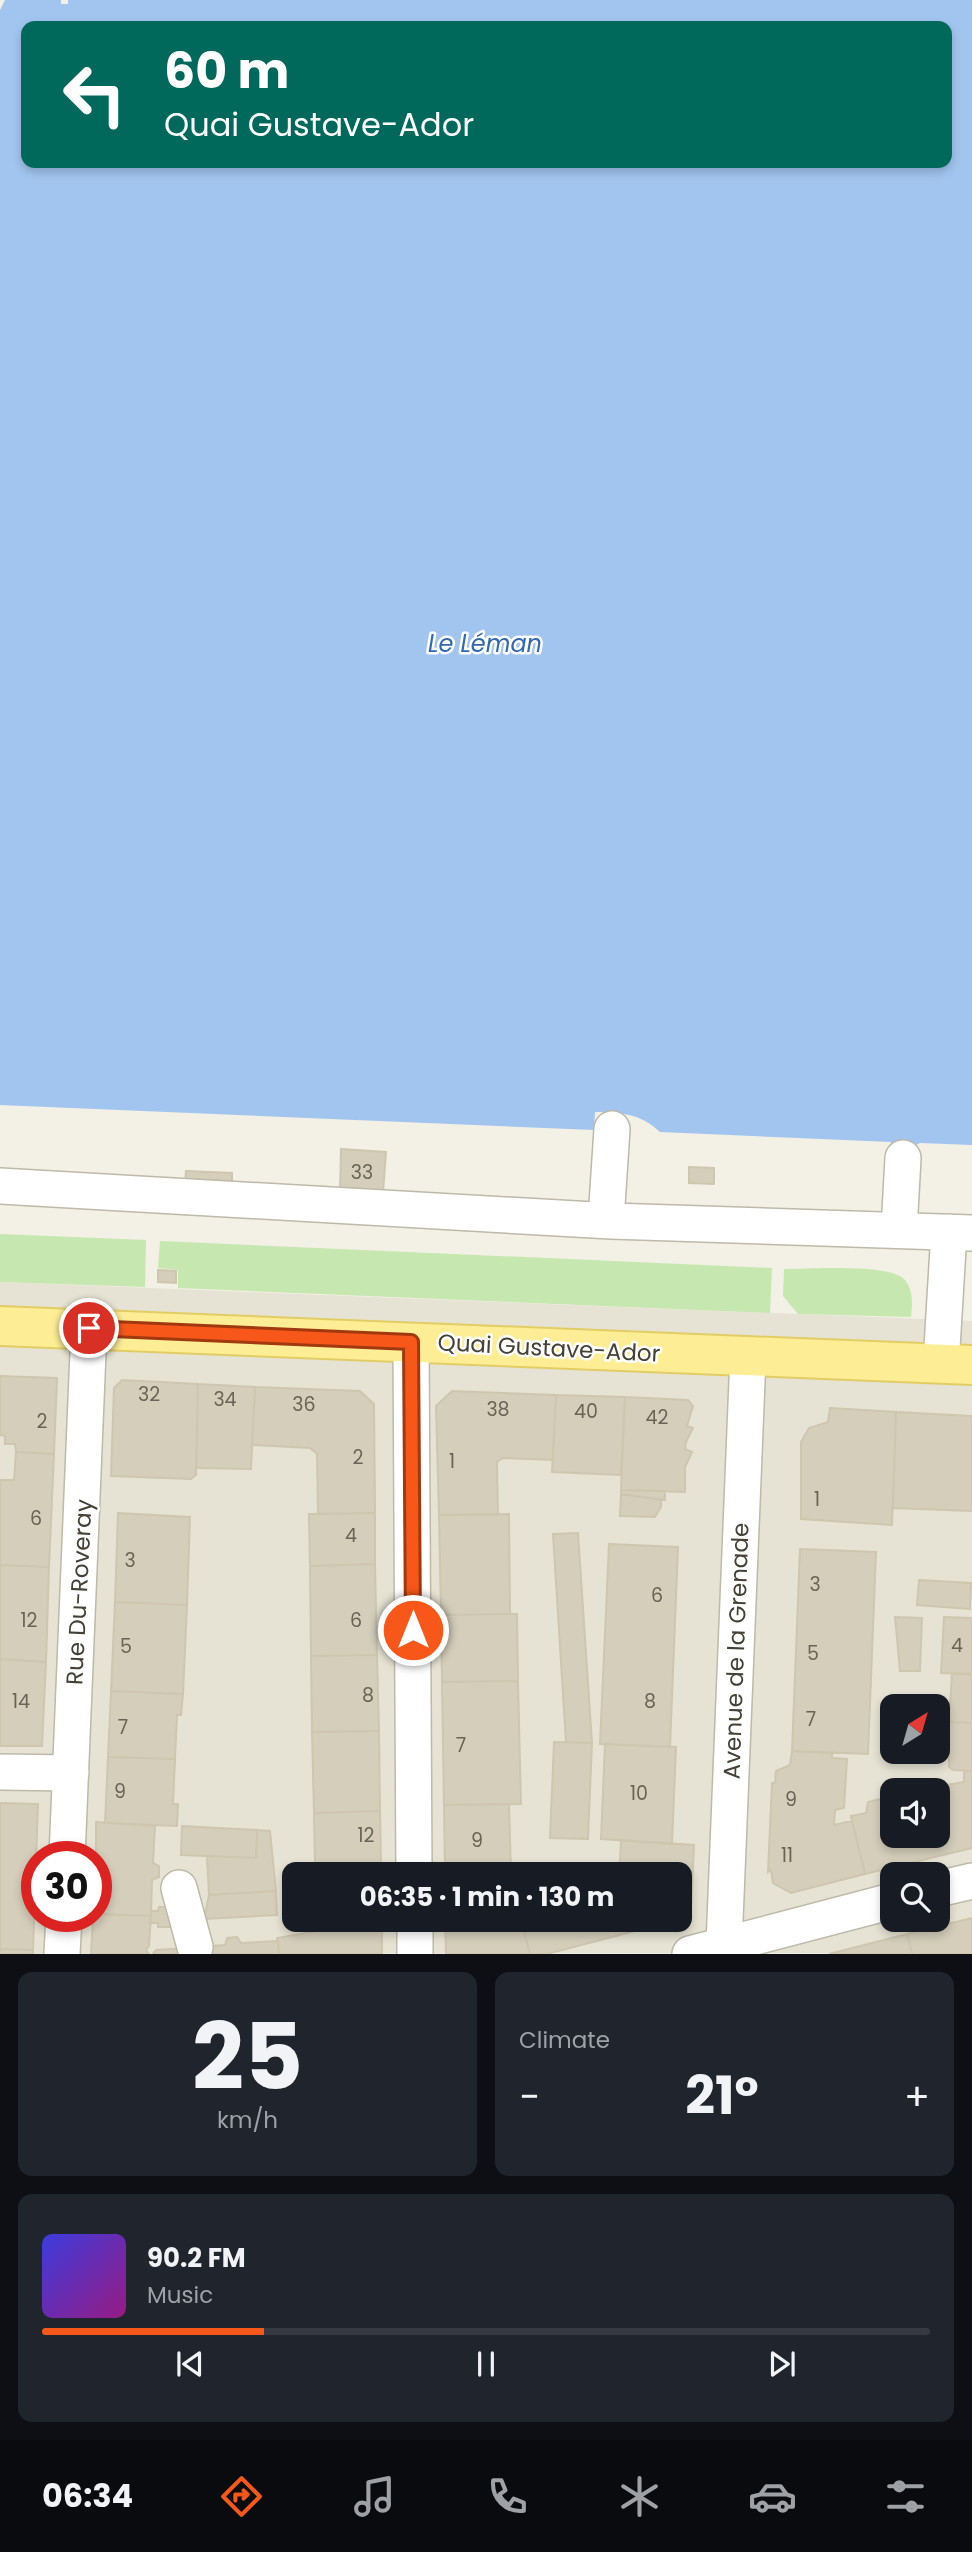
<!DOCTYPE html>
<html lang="en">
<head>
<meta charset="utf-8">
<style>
	:root { --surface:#171b24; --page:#20242c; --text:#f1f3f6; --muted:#9ea1a6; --line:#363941; --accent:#f75819 }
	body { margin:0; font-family:Poppins,sans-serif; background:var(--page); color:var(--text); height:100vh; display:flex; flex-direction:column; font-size:26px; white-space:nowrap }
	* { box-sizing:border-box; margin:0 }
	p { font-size:23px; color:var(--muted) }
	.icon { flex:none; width:38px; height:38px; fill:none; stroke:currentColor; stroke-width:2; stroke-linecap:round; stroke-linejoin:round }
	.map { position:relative; height:1954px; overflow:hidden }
	.side { display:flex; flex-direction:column; gap:18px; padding:18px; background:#0d0f14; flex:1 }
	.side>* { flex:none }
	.banner { position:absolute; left:21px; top:21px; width:931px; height:147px; border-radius:14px; box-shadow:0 4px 10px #0003; background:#00695c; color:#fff; overflow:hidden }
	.needle { width:46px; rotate:37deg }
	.tools { position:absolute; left:880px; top:1694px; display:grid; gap:14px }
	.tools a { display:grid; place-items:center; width:70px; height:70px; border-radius:14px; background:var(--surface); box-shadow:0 4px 10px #0003; font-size:35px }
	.speed { position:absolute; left:21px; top:1841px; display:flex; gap:14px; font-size:35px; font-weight:700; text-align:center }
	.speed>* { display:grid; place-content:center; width:91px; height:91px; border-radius:50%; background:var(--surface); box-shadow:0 4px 10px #0003; line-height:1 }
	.speed .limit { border:10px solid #d22; background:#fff; color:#111 }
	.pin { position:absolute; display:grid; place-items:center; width:60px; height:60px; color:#fff; margin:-30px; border:4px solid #fff; border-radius:50%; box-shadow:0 2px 7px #0007 }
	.me { position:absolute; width:77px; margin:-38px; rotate:0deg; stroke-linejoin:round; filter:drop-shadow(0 0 5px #0008) }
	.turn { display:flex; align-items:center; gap:24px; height:147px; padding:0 28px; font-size:32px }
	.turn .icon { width:91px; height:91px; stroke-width:2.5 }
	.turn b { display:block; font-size:49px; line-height:60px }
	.big { font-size:52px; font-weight:700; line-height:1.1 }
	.side .widget { flex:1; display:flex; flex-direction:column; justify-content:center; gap:10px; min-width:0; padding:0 24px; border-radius:14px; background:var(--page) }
	.side .dial { align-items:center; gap:0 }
	.dial b { font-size:91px; line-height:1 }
	.song { display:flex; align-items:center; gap:21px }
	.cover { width:84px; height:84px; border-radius:10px; background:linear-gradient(135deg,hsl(240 70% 55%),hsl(310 70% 35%)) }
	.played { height:7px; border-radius:4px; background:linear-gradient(90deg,var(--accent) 25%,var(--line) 25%) }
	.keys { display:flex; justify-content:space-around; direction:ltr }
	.heat { display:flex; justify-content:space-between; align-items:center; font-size:38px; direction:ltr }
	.side .tiles { flex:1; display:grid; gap:18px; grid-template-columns:1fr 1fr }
	.widget:last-child { grid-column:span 2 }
	.trip { position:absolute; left:282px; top:1862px; width:410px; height:70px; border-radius:14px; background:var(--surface); box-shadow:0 4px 10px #0003; font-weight:700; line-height:70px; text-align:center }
	.menu { display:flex; height:112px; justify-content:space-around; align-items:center; background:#090b0e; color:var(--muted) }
	.menu .icon { width:49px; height:49px }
	.menu .on { color:var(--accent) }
	.menu b { font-size:32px; color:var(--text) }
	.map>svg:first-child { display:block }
</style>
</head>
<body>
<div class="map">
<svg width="972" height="1954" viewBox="0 0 972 1954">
	<rect width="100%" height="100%" fill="#f3f0e6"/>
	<!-- residential -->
	<path fill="#e6e3d4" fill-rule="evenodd" d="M0,1282L972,1321V1953L0,1954ZM892,1706H938V1752H892ZM892,1790H938V1836H892ZM37,1857H96V1916H37ZM294,1874H679V1920H294ZM892,1874H938V1920H892Z"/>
	<!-- green -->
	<path fill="#c6e7af" d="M0,1234L146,1240L145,1287L0,1282Z
		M160,1241L772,1268L770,1313L178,1288V1270L158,1268Z
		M784,1269C808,1269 891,1263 905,1280C914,1291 912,1305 911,1317L798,1314L783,1296Z"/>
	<!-- water -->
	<path fill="#a2c5ef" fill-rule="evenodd" d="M5,0H61V4H68V0H972V1145L920,1143L893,1157L891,1142L660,1132C640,1113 622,1113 595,1112L594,1130L0,1105V10ZM26,26H947V163H26Z"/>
	<!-- building -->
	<path fill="#d4cebb" stroke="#cfc6af" stroke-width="2" d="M341,1149L386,1152L383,1193L340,1192Z
		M689,1167L714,1168V1184L689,1183Z
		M186,1171L232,1173V1185L185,1183Z
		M158,1270L176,1271V1283L158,1282Z
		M0,1376L57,1378L54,1454L16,1452L15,1444H5V1436L0,1435Z
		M122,1380L198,1384L196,1475L191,1479L111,1476L114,1388Z
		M198,1384L255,1387L251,1469L196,1468Z
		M255,1387L360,1391L374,1404L375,1513L318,1514L317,1454L310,1448L252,1445Z
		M452,1391L556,1395L553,1460L503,1458L497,1462L498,1515H439L436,1406Z
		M556,1395L625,1397L621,1475L552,1472Z
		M625,1397L688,1400L693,1406L687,1426L693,1428L686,1442L685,1449L692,1452L685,1467V1492L621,1490Z
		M830,1408L896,1412L892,1525L801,1519V1442L809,1428L828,1422Z
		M896,1412L972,1416V1511L893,1508Z
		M16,1452L54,1454L49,1567L0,1565V1480H14Z
		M621,1490L665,1491V1500L621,1494Z
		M621,1494L661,1500V1507L655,1517L620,1516Z
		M118,1513L190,1517L187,1605L115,1602Z
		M375,1513V1564L310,1566L309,1514Z
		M509,1514L510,1614L441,1615L439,1515Z
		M578,1533L592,1743L566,1742L553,1534Z
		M609,1544L678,1547L670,1747L600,1744Z
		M800,1549L876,1552L868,1754L792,1751Z
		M375,1564L377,1655L311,1656L310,1566Z
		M0,1565L49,1567L46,1662L0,1659Z
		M919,1580L971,1583L970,1609L917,1605Z
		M115,1602L187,1605L183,1694L111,1691Z
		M517,1614L518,1681L442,1682L441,1615Z
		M895,1617L922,1618L920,1671H900Z
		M944,1617L972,1618V1674L941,1673Z
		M377,1655L379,1731L312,1732L311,1656Z
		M0,1659L46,1662L42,1746H0Z
		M952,1674H972V1723L949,1722Z
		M518,1681L521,1804L444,1805L442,1682Z
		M111,1691L183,1694L181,1715H177L175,1759L108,1757Z
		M949,1722L972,1723V1771L953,1770L949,1767Z
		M379,1731L380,1811L314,1813L312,1732Z
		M554,1742L592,1743L588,1839L550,1838Z
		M605,1744L676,1747L672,1844L601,1839Z
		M792,1751L832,1753V1758L847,1759L844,1808L835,1810L834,1825L852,1821L865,1874L791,1893L773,1883L771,1870L768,1872L772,1783H775L776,1771L790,1765Z
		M108,1757L175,1759L173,1804H178L177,1826L105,1823Z
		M964,1771H972V1848L865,1874L851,1816L866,1813L868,1802L892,1796V1836H938V1790H916L964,1782Z
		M0,1803L38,1804L33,1950L0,1949Z
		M509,1804L511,1874H445L444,1805Z
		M380,1811L381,1864L315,1865L314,1813Z
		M96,1822L155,1826L153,1863L159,1866V1877L152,1880L151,1916L96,1914Z
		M182,1826L257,1830L256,1858L181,1855Z
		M257,1830L270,1831L276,1891L209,1895L207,1856L256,1858Z
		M621,1840L694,1845L691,1907L680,1919L679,1874H545L576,1864L585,1872L620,1862Z
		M381,1864V1874H315V1865Z
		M276,1891L277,1915L204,1919L209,1895Z
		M159,1907H173V1927H158V1923H150L151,1911H158Z
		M96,1914L151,1916L149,1946L146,1950L149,1954H91L93,1916Z
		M972,1918V1954H912L907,1934Z
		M323,1920H382V1954H279L277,1938L323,1930Z
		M445,1920H521L530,1954H446Z
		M521,1920H677L547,1954H530Z
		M907,1934L912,1954H829Z
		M237,1937L241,1943L278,1941L279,1954H187V1948L225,1945L227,1938Z
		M187,1948V1954H153L156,1950Z
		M0,1949L33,1950V1954H0Z"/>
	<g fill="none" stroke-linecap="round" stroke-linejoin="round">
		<!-- minor casing -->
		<g stroke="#beb9a8" stroke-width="38">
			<path id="minor" d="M0,1186L611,1221L972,1233
				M606,1220L612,1129
				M899,1230L903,1158
				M411,1342L414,1874
				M941,1364L949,1232
				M0,1772L71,1773
				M67,1857L89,1328
				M179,1888L195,1947
				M938,1889L972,1881
				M415,1920V1954
				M724,1945L748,1356
				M62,1954L64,1916
				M690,1954L892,1901"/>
		</g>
		<!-- major casing -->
		<g stroke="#e2cd65" stroke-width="42">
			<path id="major" d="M0,1326L972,1365"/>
		</g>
		<!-- minor -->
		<use href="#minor" stroke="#fff" stroke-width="35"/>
		<!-- major -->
		<use href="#major" stroke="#fded95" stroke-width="38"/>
	</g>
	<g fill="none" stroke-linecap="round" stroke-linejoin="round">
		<!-- route casing -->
		<g stroke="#a13910" stroke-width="18">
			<path id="route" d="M89,1328L411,1342L413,1630"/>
		</g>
		<!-- route -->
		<use href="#route" stroke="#f75819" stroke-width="12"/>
	</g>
	<g text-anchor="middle" stroke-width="5" stroke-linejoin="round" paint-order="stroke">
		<!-- number labels -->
		<g font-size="19" fill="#696456">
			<text x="362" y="1179">33</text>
			<text x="149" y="1401">32</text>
			<text x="225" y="1406">34</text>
			<text x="304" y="1411">36</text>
			<text x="498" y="1416">38</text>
			<text x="586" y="1418">40</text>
			<text x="657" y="1424">42</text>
			<text x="42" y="1428">2</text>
			<text x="358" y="1464">2</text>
			<text x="452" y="1468">1</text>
			<text x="817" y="1506">1</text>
			<text x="36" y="1525">6</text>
			<text x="351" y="1542">4</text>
			<text x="130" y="1567">3</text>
			<text x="815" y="1591">3</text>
			<text x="657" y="1602">6</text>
			<text x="29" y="1627">12</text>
			<text x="356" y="1627">6</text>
			<text x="957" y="1652">4</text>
			<text x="126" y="1653">5</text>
			<text x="813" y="1660">5</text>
			<text x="368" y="1702">8</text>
			<text x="21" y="1708">14</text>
			<text x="650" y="1708">8</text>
			<text x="811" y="1726">7</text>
			<text x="123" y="1734">7</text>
			<text x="461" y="1752">7</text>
			<text x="120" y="1798">9</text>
			<text x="639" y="1800">10</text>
			<text x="791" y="1806">9</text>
			<text x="366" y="1842">12</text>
			<text x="477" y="1847">9</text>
			<text x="787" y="1862">11</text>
		</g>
		<!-- street labels -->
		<g font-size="23" fill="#454135" stroke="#fff">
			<text transform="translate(549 1348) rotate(3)" y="8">Quai Gustave-Ador</text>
			<text transform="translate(79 1592) rotate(-87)" y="8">Rue Du-Roveray</text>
			<text transform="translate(736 1651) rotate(-88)" y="8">Avenue de la Grenade</text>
		</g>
		<!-- water labels -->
		<g font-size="24" font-style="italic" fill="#3069af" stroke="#fff">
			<text x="485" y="652">Le Léman</text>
		</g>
	</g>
</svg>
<div class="tools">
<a><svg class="needle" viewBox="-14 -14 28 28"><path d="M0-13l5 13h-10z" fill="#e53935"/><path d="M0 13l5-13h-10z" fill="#9ea1a6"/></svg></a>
<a><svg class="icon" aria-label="sound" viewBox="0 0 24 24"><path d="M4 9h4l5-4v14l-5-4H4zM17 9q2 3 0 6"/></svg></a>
<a><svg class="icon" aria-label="search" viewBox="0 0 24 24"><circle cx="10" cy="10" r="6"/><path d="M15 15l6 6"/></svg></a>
</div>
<div class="speed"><div class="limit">30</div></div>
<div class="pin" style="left:89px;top:1328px;background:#d93025"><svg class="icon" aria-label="arrive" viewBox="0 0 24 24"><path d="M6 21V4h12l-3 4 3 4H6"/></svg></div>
<svg class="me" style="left:413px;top:1630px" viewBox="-20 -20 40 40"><circle r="17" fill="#f75819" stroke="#fff" stroke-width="3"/><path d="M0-11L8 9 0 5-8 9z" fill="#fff"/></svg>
<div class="trip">06:35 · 1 min · 130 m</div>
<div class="banner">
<div class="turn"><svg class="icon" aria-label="left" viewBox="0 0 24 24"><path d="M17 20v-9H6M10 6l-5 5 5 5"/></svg><div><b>60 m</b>Quai Gustave-Ador</div></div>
</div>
</div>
<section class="side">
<div class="tiles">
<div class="widget dial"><b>25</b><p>km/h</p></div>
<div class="widget"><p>Climate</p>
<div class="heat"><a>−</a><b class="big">21°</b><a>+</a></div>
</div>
<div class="widget">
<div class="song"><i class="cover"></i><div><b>90.2 FM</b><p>Music</p></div></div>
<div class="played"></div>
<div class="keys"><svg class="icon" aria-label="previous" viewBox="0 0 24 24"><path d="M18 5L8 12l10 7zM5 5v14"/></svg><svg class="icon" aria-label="pause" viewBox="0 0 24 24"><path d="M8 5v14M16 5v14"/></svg><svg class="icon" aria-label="next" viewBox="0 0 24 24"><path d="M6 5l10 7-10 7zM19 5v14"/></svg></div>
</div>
</div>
</section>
<nav class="menu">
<b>06:34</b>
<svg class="icon on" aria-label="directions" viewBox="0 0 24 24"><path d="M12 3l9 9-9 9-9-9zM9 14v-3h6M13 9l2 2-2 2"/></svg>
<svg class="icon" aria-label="music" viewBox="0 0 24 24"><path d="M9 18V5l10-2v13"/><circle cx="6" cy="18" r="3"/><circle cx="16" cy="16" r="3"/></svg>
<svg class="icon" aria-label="phone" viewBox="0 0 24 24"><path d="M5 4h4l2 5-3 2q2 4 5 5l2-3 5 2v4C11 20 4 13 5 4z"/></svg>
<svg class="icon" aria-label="climate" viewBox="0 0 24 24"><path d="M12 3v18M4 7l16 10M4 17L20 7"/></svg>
<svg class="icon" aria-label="car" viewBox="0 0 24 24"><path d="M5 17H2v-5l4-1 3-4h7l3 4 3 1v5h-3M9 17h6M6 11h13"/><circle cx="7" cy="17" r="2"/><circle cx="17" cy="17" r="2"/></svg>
<svg class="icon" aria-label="filters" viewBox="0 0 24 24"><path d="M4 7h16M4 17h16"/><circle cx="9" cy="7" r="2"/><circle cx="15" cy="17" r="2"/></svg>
</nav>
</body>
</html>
